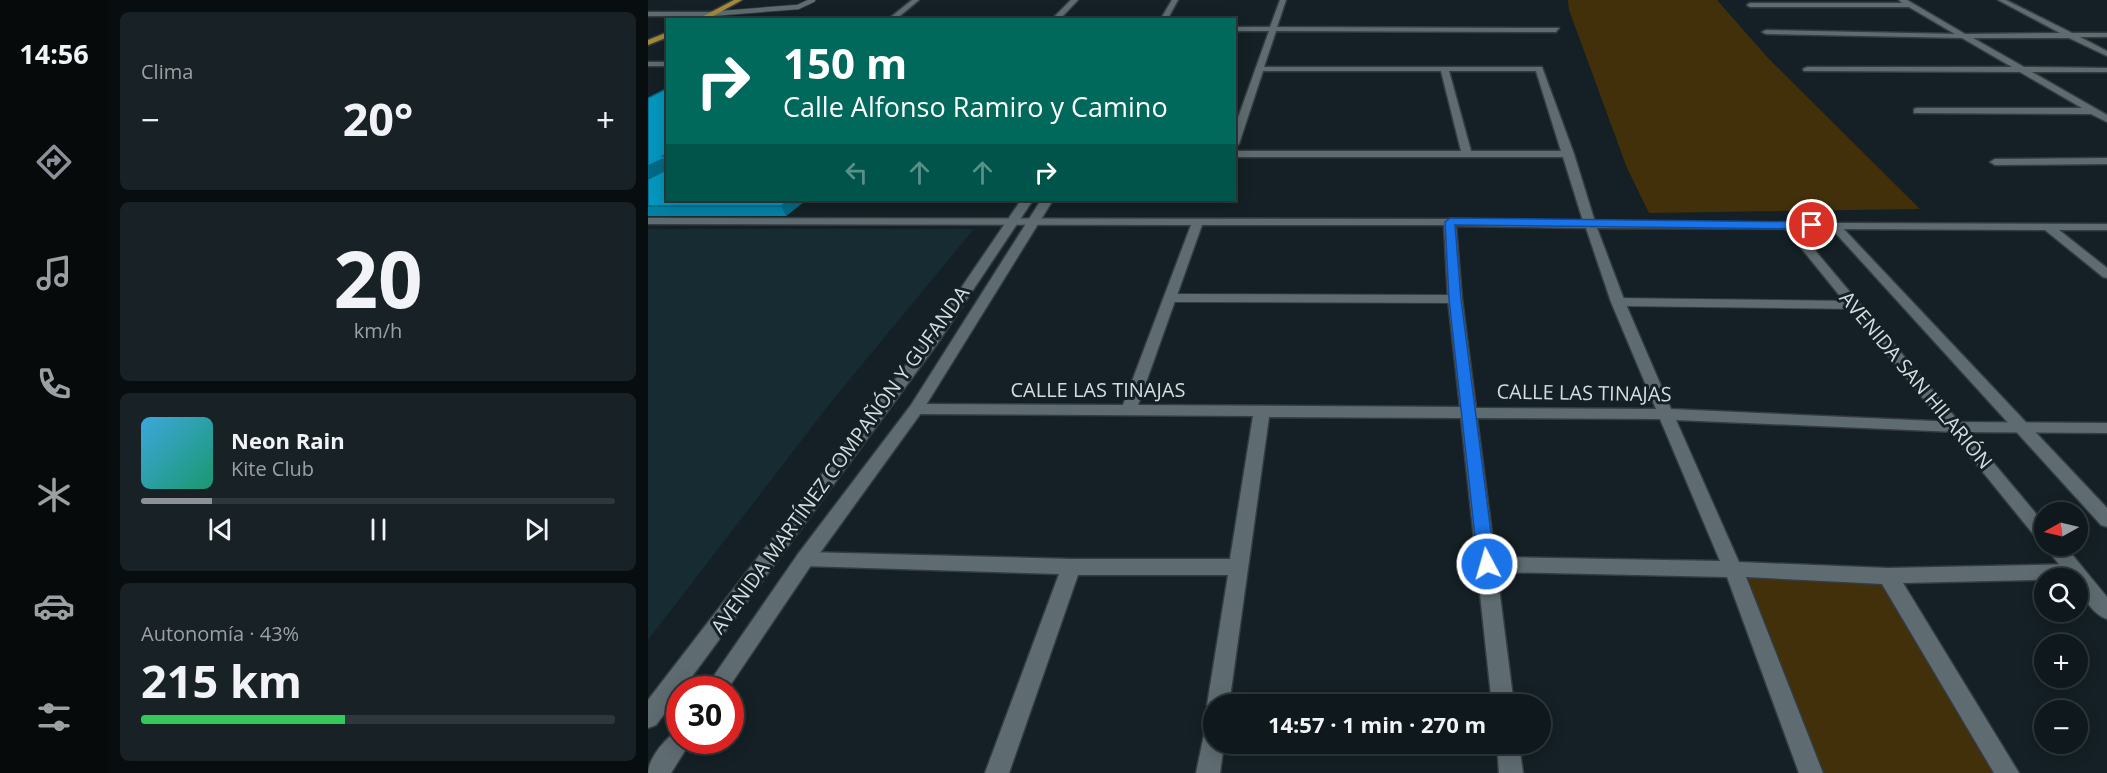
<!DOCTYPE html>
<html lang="es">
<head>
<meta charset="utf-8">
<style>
	:root { --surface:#0f181c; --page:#182125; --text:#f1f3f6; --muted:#9ba0a3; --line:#2f373b; --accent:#8c9099 }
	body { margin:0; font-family:"Open Sans",sans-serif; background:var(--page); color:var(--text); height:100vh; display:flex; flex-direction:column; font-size:22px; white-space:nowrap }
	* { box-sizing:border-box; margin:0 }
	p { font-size:20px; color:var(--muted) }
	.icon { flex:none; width:33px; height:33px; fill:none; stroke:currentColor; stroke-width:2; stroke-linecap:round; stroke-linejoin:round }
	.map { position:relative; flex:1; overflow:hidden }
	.side { display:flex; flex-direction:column; gap:12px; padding:12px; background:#080d0f; width:540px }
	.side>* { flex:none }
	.banner { position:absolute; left:18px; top:18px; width:570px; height:183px; border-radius:0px; box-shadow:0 3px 15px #0003,0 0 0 2px var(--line); background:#00695c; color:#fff; overflow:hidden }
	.needle { width:39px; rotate:262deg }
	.controls { position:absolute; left:1386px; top:502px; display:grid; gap:12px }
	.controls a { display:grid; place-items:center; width:54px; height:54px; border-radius:50%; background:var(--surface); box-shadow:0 3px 15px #0003,0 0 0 2px var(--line); font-size:30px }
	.speed { position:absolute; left:18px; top:676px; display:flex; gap:12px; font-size:30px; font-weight:700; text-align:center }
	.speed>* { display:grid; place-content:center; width:78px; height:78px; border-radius:50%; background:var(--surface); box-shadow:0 3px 15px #0003,0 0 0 2px var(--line); line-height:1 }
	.speed .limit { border:9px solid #d22; background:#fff; color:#111 }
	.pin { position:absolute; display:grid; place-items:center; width:51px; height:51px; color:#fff; margin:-26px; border:3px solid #fff; border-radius:50%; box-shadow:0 2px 6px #0007 }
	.me { position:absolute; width:66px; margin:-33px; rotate:354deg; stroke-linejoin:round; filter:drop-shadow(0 0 4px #0008) }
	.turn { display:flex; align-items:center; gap:21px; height:126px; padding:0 18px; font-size:27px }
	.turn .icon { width:78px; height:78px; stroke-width:2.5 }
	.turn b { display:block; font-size:42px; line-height:51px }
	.lanes { display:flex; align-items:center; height:57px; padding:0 18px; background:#0003; justify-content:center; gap:30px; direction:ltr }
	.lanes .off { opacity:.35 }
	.big { font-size:45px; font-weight:700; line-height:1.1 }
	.side .widget { flex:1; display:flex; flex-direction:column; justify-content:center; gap:9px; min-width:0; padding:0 21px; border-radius:9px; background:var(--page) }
	.side .dial { align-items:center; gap:0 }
	.dial b { font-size:78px; line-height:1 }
	.song { display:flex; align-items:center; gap:18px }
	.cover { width:72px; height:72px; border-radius:9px; background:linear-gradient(135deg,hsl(200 70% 55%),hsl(160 70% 35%)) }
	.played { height:6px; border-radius:3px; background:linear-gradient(90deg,var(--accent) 15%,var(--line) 15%) }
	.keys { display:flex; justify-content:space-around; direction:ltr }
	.heat { display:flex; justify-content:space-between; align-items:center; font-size:33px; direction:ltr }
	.charge { height:9px; border-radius:4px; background:linear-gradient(90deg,#34c759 43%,var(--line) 0) }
	.trip { position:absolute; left:555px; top:694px; width:348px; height:60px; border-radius:30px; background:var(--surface); box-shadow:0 3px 15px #0003,0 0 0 2px var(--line); font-weight:700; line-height:60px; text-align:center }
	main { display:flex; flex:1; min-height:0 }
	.tab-bar { display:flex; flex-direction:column; width:108px; justify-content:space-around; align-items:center; background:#060a0b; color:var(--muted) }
	.tab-bar .icon { width:42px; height:42px }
	.tab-bar .current { color:var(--accent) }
	.tab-bar b { font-size:27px; color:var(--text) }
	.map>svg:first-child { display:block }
</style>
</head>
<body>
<main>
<nav class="tab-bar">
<b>14:56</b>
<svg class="icon current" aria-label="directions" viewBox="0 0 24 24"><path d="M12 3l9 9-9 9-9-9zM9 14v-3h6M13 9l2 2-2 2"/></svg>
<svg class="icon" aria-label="music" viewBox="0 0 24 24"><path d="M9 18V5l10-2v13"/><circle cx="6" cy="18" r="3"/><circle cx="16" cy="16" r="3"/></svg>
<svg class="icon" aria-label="phone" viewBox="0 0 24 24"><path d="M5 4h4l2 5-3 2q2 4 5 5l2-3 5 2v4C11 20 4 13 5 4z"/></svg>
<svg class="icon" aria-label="climate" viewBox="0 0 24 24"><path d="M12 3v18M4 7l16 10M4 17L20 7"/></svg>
<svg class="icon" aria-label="car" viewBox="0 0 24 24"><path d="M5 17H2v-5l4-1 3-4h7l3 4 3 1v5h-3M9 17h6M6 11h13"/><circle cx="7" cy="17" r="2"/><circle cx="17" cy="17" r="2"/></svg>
<svg class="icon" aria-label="filters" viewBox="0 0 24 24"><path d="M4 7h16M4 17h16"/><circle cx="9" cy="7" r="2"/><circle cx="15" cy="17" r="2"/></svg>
</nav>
<section class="side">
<div class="widget"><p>Clima</p>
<div class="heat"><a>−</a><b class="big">20°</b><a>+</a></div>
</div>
<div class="widget dial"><b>20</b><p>km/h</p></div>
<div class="widget">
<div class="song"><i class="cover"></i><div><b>Neon Rain</b><p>Kite Club</p></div></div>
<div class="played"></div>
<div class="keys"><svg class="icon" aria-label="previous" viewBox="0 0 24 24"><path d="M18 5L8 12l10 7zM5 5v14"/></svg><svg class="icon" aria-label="pause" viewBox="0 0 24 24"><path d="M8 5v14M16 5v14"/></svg><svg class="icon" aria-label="next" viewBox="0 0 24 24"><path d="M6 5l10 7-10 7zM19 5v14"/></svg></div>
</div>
<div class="widget"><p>Autonomía · 43%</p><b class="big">215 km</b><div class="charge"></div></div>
</section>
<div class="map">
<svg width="1459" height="773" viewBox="0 0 1459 773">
	<rect width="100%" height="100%" fill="#142025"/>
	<!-- built -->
	<path fill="#172b33" d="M0,229H326L183,402L0,640Z"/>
	<!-- green -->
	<path fill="#41300a" d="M920,0H1069L1120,58L1272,209L1001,213L979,168L921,10Z
		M1085,569L1240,576L1359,773H1163Z"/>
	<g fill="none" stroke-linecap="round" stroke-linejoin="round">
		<!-- service-far1 casing -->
		<g stroke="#343c40" stroke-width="6">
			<path id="service-far1" d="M62,14L150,7L165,0"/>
		</g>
		<!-- service casing -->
		<g stroke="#343c40" stroke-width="10">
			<path id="service" d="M522,298L807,299
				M970,302L1206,305"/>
		</g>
		<!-- minor casing -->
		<g stroke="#343c40" stroke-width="3">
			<path id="minor" d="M264,0H271L247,20H239Z
				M423,0H430L411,20H403Z
				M632,0H638L629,27L911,28L908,32L628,31L616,67H894L926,154L947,222L1459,224V230H1411L1459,268V278L1455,277L1397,230L949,228L977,302L1023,409L1308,422L1459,423V433L1308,432L1028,420L1091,562L1240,568L1427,564L1434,567L1436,572L1434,577L1429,579L1255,583L1371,773H1346L1234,584L1098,577L1175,773H1151L1079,577L849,572L866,705H844L813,418L621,417L581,705H566V713L562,712L559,705L580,575H430L361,773H337L411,574L157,566L150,564L148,559L150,554L157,552L423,559H582L605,416L268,414L260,409L268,404L475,405L543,225L0,224V218L802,219L935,221L915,157H586V151H813L793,71H615L591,144L586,147V129L621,31H586V27H622ZM801,71H888L913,151H823ZM554,225H796L800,299L812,407L490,405ZM808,226L938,228L963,302L1008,409L828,408L814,299ZM829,418L1012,419L1072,561L847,557Z
				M1251,0H1259L1317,34L1412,33L1350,0H1358L1424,33H1459V37H1432L1459,51V56L1421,38H1325L1376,67L1459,68V72H1384L1459,115V122L1443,114L1266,113V109L1269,108H1434L1372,72L1156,71L1155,69L1159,67H1364L1314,38L1118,34L1114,32L1118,30L1307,34L1261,7H1102L1099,5L1102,3H1254Z
				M0,12H62L66,14L62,16H0Z
				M0,62H20V66H0Z
				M1459,158V164L1347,165L1342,162L1347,159Z
				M566,722V744H576L572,773H548L558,725Z
				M849,744H871L875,773H851Z"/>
		</g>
		<!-- tertiary casing -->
		<g stroke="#343c40" stroke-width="3">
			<path id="tertiary" d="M524,0H530L519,20H512Z
				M373,200H385L289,344L34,690H32V693L8,725L0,728V700L279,338Z
				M393,200H405L273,413L164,564L79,690H56L150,554L263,405Z
				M1140,222L1144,223L1396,523V542L1390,540L1136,227V223Z
				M1187,223L1191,224L1459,508V527L1453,525L1183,228L1181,226Z
				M1397,546H1417L1459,597V619C1445,615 1430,593 1430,579H1422Z
				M32,730V741H43L23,773H0C0,759 19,735 32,730Z"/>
		</g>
		<!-- primary casing -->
		<g stroke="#343c40" stroke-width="3">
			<path id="primary" d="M86,0H94L58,20H48Z
				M20,32V37L0,45V40Z"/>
		</g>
		<!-- service-far1 -->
		<use href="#service-far1" stroke="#5e6c72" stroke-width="4.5"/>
		<!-- service -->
		<use href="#service" stroke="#5e6c72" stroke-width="8"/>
		<!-- minor -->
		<use href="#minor" fill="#5e6c72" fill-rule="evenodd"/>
		<!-- tertiary -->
		<use href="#tertiary" fill="#5e6c72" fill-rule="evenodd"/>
		<!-- primary -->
		<use href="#primary" fill="#a48938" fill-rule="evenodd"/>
	</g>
	<!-- wall -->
	<path fill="#0381a3" d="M20,88V200H158L138,216H0V179L16,171L0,178V98Z"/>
	<!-- shaded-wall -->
	<path fill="#036985" d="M15,159L20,168L0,178V166Z
		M141,200H158L138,216L133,206Z"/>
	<!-- building -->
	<path fill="#0496be" stroke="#036985" stroke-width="1.5" d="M20,88V153L15,156H20V200H141L133,206H0V179L16,171L15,159L0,166V98Z"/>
	<!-- route -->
	<path fill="#1a73e8" stroke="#114b97" stroke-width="1.5" d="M802,218L1164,222L1169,225L1164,229L807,225L813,299L847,564L845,569L839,571L833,569L830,564L801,299L797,222Z"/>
	<g text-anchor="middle" stroke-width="6" stroke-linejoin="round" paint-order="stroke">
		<!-- street labels -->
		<g font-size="20" fill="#d4dce0" stroke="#142025">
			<text transform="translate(1268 380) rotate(50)" y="7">AVENIDA SAN HILARIÓN</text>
			<text x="450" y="397">CALLE LAS TINAJAS</text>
			<text transform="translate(936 393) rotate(1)" y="7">CALLE LAS TINAJAS</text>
			<text transform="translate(192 460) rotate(-54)" y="7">AVENIDA MARTÍNEZ COMPAÑÓN Y GUFANDA</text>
		</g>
	</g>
</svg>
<div class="controls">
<a><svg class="needle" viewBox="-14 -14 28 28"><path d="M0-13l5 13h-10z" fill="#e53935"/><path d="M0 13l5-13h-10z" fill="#9ba0a3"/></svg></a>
<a><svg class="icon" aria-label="search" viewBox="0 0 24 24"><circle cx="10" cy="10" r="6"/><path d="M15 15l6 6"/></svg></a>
<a>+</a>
<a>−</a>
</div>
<div class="speed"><div class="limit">30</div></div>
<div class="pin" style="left:1164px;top:225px;background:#d93025"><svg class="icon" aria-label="arrive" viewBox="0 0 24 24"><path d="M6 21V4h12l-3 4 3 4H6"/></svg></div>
<svg class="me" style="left:839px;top:564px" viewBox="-20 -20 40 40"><circle r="17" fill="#1a73e8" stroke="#fff" stroke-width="3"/><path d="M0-11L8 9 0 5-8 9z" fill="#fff"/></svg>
<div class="trip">14:57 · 1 min · 270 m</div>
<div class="banner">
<div class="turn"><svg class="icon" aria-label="right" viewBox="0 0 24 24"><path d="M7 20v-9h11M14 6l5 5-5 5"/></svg><div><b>150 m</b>Calle Alfonso Ramiro y Camino</div></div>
<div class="lanes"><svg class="icon off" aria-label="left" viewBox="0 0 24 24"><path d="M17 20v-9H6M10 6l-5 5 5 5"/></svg><svg class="icon off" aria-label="ahead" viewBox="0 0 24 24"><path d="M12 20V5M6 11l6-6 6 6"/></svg><svg class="icon off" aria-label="ahead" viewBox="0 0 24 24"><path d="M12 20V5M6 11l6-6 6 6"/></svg><svg class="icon" aria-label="right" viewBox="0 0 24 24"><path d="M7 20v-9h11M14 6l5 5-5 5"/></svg></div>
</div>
</div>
</main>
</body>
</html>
